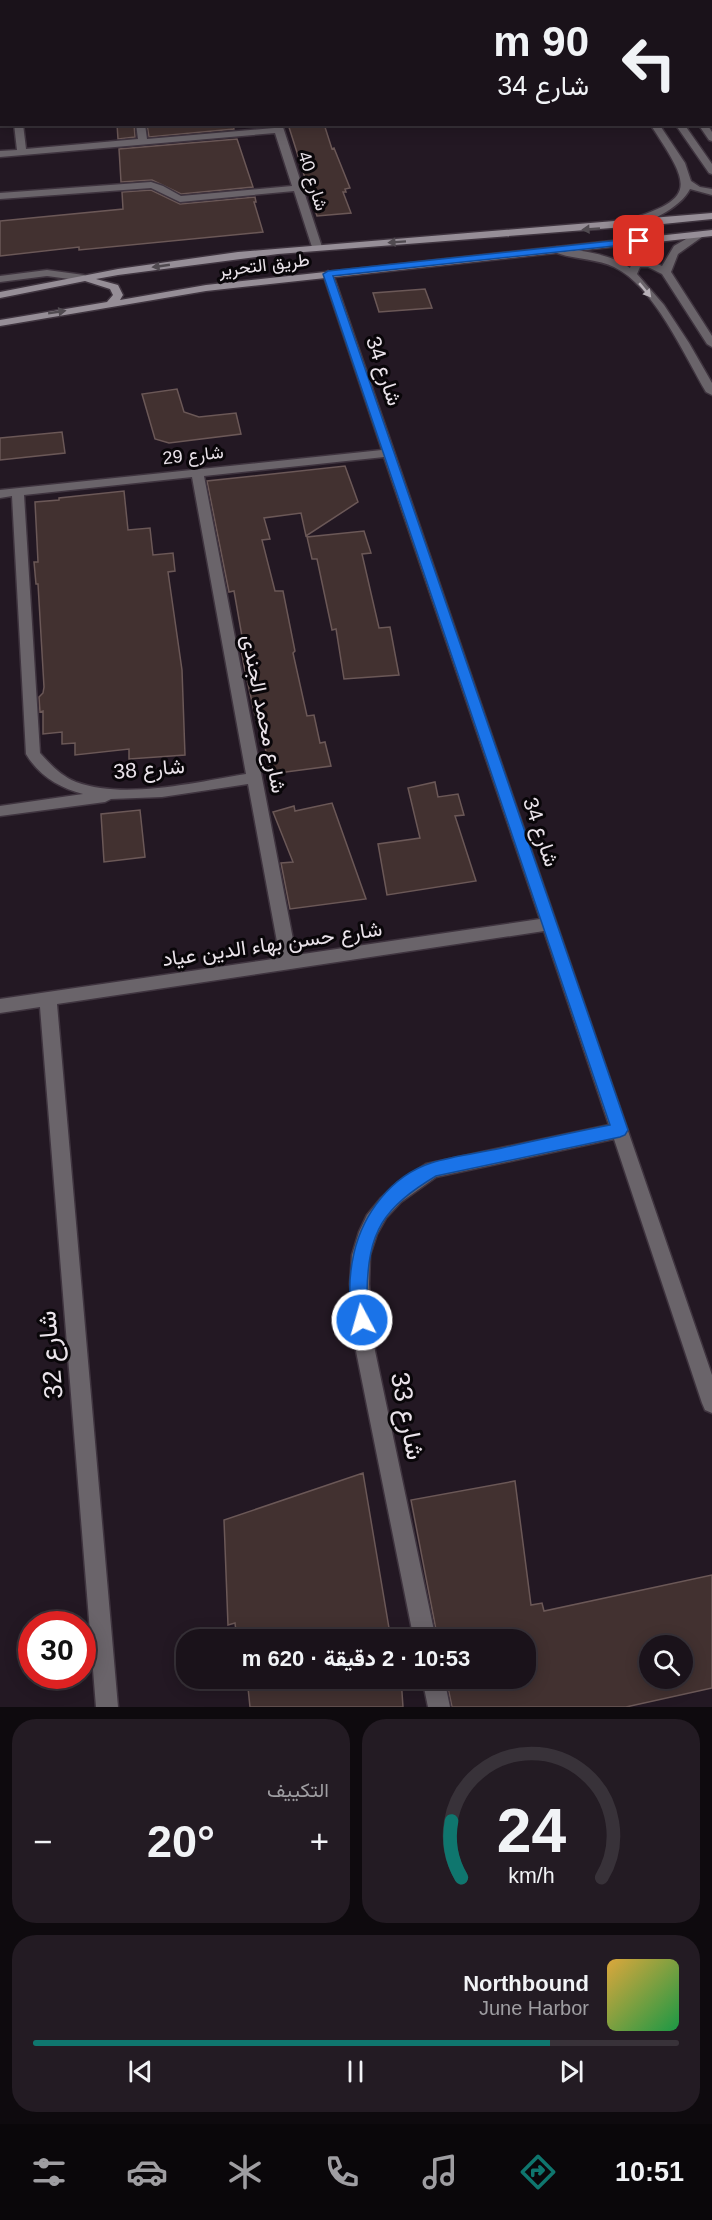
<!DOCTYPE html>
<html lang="ar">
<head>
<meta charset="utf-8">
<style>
	:root { --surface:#1a121a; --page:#231b23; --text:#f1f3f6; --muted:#9f9ea2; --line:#383239; --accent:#0f766e }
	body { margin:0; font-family:Arial,Vazirmatn,sans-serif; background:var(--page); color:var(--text); direction:rtl; height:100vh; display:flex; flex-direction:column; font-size:22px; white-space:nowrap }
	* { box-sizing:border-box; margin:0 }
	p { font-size:20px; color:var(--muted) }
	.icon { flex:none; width:33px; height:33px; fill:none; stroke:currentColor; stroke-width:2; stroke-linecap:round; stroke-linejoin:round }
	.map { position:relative; height:1707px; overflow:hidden; direction:ltr }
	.sheet { display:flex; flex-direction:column; gap:12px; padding:12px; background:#0e0a0e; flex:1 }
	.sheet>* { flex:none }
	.banner { position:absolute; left:0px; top:0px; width:712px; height:126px; box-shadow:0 3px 15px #0003,0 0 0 2px var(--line); direction:rtl; background:#1a121a; color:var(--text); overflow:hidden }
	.fabs { position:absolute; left:639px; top:1635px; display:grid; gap:12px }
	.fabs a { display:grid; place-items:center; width:54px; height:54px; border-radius:50%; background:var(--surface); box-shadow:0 3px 15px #0003,0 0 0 2px var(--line); font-size:30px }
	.speed { position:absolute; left:18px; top:1611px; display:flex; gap:12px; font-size:30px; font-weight:700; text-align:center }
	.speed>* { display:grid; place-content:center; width:78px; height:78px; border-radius:50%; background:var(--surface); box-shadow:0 3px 15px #0003,0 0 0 2px var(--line); line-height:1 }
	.speed .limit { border:9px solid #d22; background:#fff; color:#111 }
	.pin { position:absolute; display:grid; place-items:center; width:51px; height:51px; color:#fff; margin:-26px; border-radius:12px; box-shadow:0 3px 9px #0006 }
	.me { position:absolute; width:66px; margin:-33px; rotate:354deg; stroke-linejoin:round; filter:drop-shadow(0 0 4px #0008) }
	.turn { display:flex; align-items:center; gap:21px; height:126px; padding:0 24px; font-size:27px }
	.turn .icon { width:78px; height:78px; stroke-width:2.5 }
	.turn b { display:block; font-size:42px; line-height:51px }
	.big { font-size:45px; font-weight:800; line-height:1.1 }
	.sheet .tile { flex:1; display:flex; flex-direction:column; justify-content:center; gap:9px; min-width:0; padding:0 21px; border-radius:24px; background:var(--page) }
	.sheet .dial { align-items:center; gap:0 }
	.dial svg { height:156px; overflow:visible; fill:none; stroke:var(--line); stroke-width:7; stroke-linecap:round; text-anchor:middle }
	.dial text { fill:var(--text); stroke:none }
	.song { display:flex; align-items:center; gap:18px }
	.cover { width:72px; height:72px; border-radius:9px; background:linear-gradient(135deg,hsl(40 70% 55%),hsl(140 70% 35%)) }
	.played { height:6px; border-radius:3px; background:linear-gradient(90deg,var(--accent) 80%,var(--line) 80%) }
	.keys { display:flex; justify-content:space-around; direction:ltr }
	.heat { display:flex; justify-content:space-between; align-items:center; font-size:33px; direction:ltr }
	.sheet .tiles { flex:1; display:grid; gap:12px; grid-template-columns:1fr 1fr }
	.tile:last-child { grid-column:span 2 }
	.trip { position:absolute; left:176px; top:1629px; width:360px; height:60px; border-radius:24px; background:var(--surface); box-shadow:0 3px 15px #0003,0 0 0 2px var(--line); font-weight:800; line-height:60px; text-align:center; direction:rtl }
	.tab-bar { display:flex; height:96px; justify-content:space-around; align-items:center; background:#0a070a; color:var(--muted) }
	.tab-bar .icon { width:42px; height:42px }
	.tab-bar .active { color:var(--accent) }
	.tab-bar b { font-size:27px; color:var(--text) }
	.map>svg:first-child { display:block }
</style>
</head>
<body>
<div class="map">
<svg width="712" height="1707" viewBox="0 0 712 1707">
	<rect width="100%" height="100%" fill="#231823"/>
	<!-- building -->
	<path fill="#423130" stroke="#6b5857" stroke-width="1.5" fill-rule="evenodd" d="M117,124H134L135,137L118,139Z
		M147,124H233L234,129L149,137Z
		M288,124H324L332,149L334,148L350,188L345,189L346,192H343L351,213L317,216Z
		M237,139L253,187L181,194L152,180L121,182L119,149Z
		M151,190L180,204L255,197L256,202H254L263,232L79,250V247L0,256V221L123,209L122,192Z
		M425,289L432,308L379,312L373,293Z
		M177,389L184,412L199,417L236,413L241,434L169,443L155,439L142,394Z
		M62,432L65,453L0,460V438Z
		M345,466L358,502L306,536L301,513L264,518L270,539L262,540L275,591H283L295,651L293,653L307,716L314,715L320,743L325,742L331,766L271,774L259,720H256L244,666L240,642H243L234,591L229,592L207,481Z
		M124,491L128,530L150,528L153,555L173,553L175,571L168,572L182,670L185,755L129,759V749L75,755V743L62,744V732L43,734V711L40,712L39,697L43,693L44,687L38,584H36L34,562H38L35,502L59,500V498Z
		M364,531L371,553L362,554L379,628L390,627L399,675L344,679L336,629L332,630L317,559H312L307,537Z
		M435,782L438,797L458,794L464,815L455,816L476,881L387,895L378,844L420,838L408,788Z
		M332,803L366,899L290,909L281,863L293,862L273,812L294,806L295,811Z
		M140,810L145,857L104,862L101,814Z
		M363,1473L391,1640H237L235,1623L228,1625L224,1520Z
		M515,1481L531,1605L542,1603L544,1611L712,1575V1688L626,1707H452L446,1678H525V1640H438L411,1500ZM650,1646H682V1678H650Z
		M247,1678H401L403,1707H250Z"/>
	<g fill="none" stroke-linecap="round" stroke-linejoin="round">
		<!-- street casing -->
		<g stroke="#3f343f" stroke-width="3">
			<path id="street" d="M0,0H5V2H2L0,5Z
				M108,0H116V2H108Z
				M229,0H237L238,2H230Z
				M567,0H575L577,2H568Z
				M590,0H598L599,2H591Z
				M608,0H616L617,2H609Z
				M681,0H689L690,2H682Z
				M711,29H712V34H711Z
				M14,124H23L26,149L138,139L136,124H145L147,139L274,128L273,124H282L322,247L317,250L312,247L294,191L180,202L151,188L0,199V193L151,182L163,186L181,196L292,186L275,133L0,157V151L17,150Z
				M650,124H659L685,163L691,181L700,187L712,189V195L690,189C681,208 639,230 618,227V223C698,199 693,189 650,124Z
				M675,124H684L712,164V174L709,173Z
				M698,124H707L712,132V141L709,140Z
				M698,232L706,234L678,254L671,272L712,336V347L707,344L662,274L648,267H640L637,274L664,305L689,343L712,383V395L706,392C684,355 654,286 614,267C597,258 563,259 552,250L557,247C581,251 609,253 630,268L632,263L648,260L662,266L674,246Z
				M47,270L84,275L89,278L84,281L47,276L0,282V276Z
				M328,271L333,274L712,1375V1413L705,1410L702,1403L614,1139L436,1177L401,1202L386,1218L377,1234L370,1255L369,1284L375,1351L436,1640H414L356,1351L350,1284L352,1255L359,1232L367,1215L381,1198L397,1183L426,1164L609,1125L544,931L57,1004L118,1707H96L40,1007L0,1013V999L280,958L248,784L162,797L111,799L105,802L0,816V806L83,794C60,788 39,776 26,754L12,496L0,498V490L382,450L323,274ZM384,457L540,919L296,955L204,476ZM192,477L246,774C196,782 125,800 76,782C61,776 50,764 40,753L24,495Z
				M422,1678H444L450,1707H428Z"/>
		</g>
		<!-- secondary casing -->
		<g stroke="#3f343f" stroke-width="3">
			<path id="secondary" d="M712,213V219L663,224L278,254L118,275L96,279L118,285L123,295L120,300L206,285L712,230V236L206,291L0,326V320L107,302L113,295L110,289L85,281L0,298V292L118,269L238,252Z"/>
		</g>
		<!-- street -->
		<use href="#street" fill="#6a646a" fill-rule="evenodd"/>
		<!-- secondary -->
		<use href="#secondary" fill="#968e97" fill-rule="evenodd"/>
	</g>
	<!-- one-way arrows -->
	<defs><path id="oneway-solid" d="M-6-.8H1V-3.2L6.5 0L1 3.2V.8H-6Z" transform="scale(1.5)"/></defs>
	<g fill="#504a50">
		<use href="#oneway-solid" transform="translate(591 229) rotate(176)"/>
		<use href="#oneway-solid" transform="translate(397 242) rotate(176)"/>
		<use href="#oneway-solid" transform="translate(161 266) rotate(172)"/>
		<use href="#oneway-solid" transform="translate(57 312) rotate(-9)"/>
	</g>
	<use fill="#b7b0b7" href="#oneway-solid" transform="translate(645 290) rotate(50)"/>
	<!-- route -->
	<path fill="#1a73e8" stroke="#114b97" stroke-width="1.5" d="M639,238L642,239V243L333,276L628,1130L625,1135L620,1137L436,1176C383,1208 368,1231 367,1293C367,1304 372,1315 368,1326L362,1328L356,1326C347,1304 349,1275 354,1253C363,1214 391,1176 431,1163C453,1156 479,1153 502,1148C538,1140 574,1132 610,1125L323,274L328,271Z"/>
	<g text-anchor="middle" stroke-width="6" stroke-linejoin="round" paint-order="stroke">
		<!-- far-street labels -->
		<g font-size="18" fill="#eae3ea" stroke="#090609">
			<text transform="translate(313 181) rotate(72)" y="6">شارع 40</text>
			<text transform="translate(264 265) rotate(-7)" y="6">طريق التحرير</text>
			<text transform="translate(193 455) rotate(-6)" y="6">شارع 29</text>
		</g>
		<!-- street labels -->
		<g font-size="21" fill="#eae3ea" stroke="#090609">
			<text transform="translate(384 371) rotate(71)" y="7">شارع 34</text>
			<text transform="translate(264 714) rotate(79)" y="7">شارع محمد الجندى</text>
			<text transform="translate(149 769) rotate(-5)" y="7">شارع 38</text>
			<text transform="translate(541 832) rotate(71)" y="7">شارع 34</text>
			<text transform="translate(272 944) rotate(-8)" y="7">شارع حسن بهاء الدين عياد</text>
		</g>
		<!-- near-street labels -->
		<g font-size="26" fill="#eae3ea" stroke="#090609">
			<text transform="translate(50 1355) rotate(-95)" y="9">شارع 32</text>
			<text transform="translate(408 1416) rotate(79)" y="9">شارع 33</text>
		</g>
	</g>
</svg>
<div class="fabs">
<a><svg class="icon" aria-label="search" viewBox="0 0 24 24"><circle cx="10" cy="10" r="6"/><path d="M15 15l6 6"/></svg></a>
</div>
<div class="speed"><div class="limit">30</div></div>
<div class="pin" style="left:639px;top:241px;background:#d93025"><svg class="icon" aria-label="arrive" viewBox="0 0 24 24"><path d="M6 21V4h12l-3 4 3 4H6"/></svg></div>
<svg class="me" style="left:362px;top:1320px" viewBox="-20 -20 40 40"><circle r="17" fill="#1a73e8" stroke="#fff" stroke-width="3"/><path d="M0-11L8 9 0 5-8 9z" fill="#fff"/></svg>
<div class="trip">10:53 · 2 دقيقة · 620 m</div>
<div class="banner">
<div class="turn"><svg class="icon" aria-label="left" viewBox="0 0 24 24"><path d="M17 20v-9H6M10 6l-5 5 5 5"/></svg><div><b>90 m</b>شارع 34</div></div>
</div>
</div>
<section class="sheet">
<div class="tiles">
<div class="tile dial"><svg viewBox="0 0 100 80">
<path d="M14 69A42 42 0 1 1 86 69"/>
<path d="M14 69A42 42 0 0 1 9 40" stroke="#0f766e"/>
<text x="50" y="56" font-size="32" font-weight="700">24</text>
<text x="50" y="72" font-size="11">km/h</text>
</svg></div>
<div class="tile"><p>التكييف</p>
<div class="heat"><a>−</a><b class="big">20°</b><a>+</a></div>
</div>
<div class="tile">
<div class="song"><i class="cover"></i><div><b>Northbound</b><p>June Harbor</p></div></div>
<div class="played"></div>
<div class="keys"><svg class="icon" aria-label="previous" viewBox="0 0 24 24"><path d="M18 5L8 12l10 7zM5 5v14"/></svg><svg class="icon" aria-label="pause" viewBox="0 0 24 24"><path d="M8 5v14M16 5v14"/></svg><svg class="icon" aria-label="next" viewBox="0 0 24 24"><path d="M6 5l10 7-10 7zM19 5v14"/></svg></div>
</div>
</div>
</section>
<nav class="tab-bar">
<b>10:51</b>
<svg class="icon active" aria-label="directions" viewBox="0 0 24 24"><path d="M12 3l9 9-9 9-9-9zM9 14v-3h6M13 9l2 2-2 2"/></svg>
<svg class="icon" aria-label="music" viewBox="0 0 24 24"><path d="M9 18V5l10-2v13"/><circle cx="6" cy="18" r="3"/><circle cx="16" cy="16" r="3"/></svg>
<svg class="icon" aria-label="phone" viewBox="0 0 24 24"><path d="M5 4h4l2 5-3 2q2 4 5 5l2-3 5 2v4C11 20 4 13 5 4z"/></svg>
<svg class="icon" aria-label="climate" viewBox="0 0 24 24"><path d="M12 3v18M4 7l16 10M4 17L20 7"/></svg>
<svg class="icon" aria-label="car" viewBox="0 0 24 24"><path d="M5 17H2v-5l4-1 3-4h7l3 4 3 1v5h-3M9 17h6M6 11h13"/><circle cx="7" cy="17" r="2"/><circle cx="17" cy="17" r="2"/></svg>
<svg class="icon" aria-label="filters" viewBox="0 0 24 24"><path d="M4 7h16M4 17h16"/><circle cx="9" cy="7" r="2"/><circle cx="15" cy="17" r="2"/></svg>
</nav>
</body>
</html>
